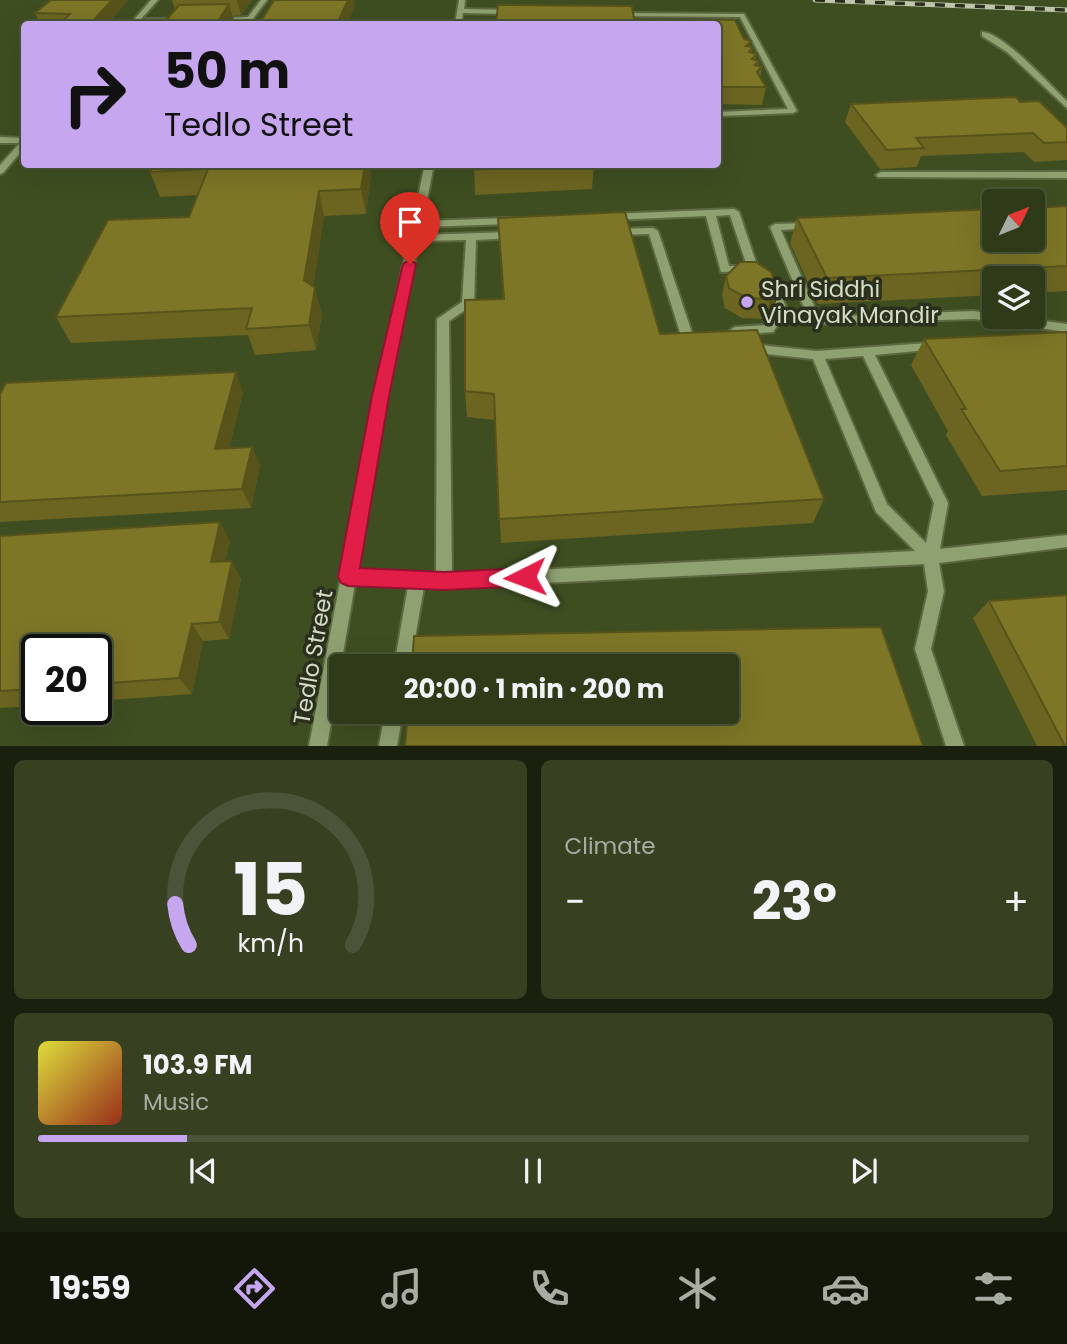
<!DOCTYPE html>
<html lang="en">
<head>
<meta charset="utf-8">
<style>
	:root { --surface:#2f3a19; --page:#374122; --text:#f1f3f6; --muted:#a7ada2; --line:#4a5438; --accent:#c7a6f0 }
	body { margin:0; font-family:Poppins,sans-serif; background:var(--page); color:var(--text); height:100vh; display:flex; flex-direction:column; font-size:26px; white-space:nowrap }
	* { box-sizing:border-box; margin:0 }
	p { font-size:23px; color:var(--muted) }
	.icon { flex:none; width:38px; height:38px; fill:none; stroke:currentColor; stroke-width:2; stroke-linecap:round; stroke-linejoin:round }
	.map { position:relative; height:746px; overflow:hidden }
	.panel { display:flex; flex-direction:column; gap:14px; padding:14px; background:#1a200e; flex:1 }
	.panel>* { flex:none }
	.hud { position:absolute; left:21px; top:21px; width:700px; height:147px; border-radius:7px; box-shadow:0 7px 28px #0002,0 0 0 2px var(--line); background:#c7a6f0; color:#111; overflow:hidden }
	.needle { width:46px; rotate:47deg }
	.buttons { position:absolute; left:982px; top:189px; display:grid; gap:14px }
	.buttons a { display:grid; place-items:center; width:63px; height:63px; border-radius:7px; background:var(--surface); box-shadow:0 7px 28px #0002,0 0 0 2px var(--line); font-size:35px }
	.speed { position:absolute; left:21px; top:634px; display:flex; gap:14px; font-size:35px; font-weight:700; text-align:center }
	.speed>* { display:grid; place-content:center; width:91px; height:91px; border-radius:50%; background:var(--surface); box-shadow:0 7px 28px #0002,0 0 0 2px var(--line); line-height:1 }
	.speed .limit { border:4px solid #111; border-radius:10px; background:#fff; color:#111 }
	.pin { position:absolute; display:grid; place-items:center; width:60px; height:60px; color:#fff; margin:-72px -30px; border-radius:50% 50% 50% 0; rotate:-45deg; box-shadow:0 0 7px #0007 }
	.pin .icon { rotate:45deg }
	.me { position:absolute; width:77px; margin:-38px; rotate:267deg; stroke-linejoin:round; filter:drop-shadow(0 0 5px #0008) }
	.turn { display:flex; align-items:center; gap:24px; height:147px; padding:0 28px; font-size:32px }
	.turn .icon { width:91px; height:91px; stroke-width:2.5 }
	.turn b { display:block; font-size:49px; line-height:60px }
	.big { font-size:52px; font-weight:700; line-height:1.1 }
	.panel .card { flex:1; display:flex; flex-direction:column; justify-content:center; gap:10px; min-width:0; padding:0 24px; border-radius:10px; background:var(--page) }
	.panel .dial { align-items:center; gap:0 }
	.dial svg { height:182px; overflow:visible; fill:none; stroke:var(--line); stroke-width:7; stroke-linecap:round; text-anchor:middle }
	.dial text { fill:var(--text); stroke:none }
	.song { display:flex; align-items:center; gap:21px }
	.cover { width:84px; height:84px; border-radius:10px; background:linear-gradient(135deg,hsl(60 70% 55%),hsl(10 70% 35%)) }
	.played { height:7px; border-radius:4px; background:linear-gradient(90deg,var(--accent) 15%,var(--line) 15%) }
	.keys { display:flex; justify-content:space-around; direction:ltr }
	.heat { display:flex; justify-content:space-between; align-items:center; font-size:38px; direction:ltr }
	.panel .tiles { flex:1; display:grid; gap:14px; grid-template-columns:1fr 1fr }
	.card:last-child { grid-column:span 2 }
	.trip { position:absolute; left:329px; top:654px; width:410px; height:70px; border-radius:7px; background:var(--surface); box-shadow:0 7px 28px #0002,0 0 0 2px var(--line); font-weight:700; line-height:70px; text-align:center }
	.menu { display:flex; height:112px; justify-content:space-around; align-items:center; background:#13170a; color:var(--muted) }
	.menu .icon { width:49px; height:49px }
	.menu .on { color:var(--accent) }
	.menu b { font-size:32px; color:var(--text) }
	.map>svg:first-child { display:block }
</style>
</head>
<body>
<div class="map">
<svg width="1067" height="746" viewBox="0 0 1067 746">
	<rect width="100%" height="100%" fill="#3f4e21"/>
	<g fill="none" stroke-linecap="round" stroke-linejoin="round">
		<!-- minor casing -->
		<g stroke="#5d6941" stroke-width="4">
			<path id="minor" d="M151,0H158L141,19H181L184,21L181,23L132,24V22Z
				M261,0H267L252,20L217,23L214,21L217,19L248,17Z
				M459,0H465L464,9L513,10L516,12L513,14L463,13L461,24H455Z
				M617,13L744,14L797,111L793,113L718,116V112L788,109L740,17L619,16L617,15Z
				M982,32C1004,33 1050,85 1067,101V108L1007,52L982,36Z
				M0,137L24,138V148L3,173L0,174V165L20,143H0Z
				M425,164H434L423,221L512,218L517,221L512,224L422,227L420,235L513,232L518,235L513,238L476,240L474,304L449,321L452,574L915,551L876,512L813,359L749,352L743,348L749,344L817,351L941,342L943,345L937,349L875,355L948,503L940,549L1067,535V547L939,563L944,591L931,649L964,746H946L915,649L928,591L924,564L444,588L424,587L410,667H394L408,586L355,584L327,746H309L375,396ZM466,240L462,302L437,319L436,574L357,570L387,396L419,241ZM863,356L934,503L926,543L887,504L825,359Z
				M881,172H1067V178L878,177L876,175Z
				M734,209L739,212L758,268L777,287L788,311L773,332L735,335L729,331L735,327L766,325L776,311L768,290L749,271L721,272L706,216L611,220L606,217L611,214ZM730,215L747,266H729L716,216Z
				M808,223L813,226L812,228L781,230L819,317L974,311L994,314V317H1014L1067,324V332L974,319L811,324L770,227L775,224Z
				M653,228L658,231L695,342L698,345L696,348L690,349L684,345L649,234L615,235L610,232L615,229Z
				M385,712H403L397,746H379Z"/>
		</g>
		<!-- minor -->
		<use href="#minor" fill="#8fa071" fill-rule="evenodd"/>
		<!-- rail casing -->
		<g stroke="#bcc6aa" stroke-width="5">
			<path id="rail" d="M815,0L1067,10"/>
		</g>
		<!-- rail -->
		<use href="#rail" stroke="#2a301d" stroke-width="3.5" stroke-dasharray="10" stroke-linecap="butt"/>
	</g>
	<!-- wall -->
	<path fill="#6c6522" d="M51,0H128L107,24H40L35,13Z
		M172,0H252L241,15L233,16L235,24L175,9Z
		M498,5L632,6L634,19L735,20L744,39L751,41L749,46L753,47L752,53L757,54L755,60L759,61L758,66L762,67L760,77L766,87L762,105L718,104V24H496Z
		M1020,102L1067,128V160L1034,162L1024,152L921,156L917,167L880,169L845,122L851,104Z
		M154,164L371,175L366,214L324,216L313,287L322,314L316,350L255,355L248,335L71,343L56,317L189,217L198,195L160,197L150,172Z
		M474,164H594L592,189L475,195Z
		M1067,206V291L1032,293V278H994V295L818,304L790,243L797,218Z
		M498,218L660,334L824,499L813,523L501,543L495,420L467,417L465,391L503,299Z
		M726,276L779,291L773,311L765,319L742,318L725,308L722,295Z
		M1067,332V490L982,496L946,435L948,431L911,365L924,339Z
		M243,392L229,448L252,447L260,466L251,508L0,522V394Z
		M0,536L230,541L225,561L241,579L229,639L203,641L192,694L96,701V649H37V706L0,708Z
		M989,601L1067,746H1037L973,618Z"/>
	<!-- shaded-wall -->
	<path fill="#58531b" d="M112,0H128L107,24H90Z
		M237,0H252L241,15Z
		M348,0H354L355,7L347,24H337Z
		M229,4L235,24H216Z
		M365,164H369L371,175L366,214L361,189Z
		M319,191L324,216L311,305L304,280Z
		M315,288L322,314L316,350L309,325Z
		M779,291L773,311L765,319L770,299Z
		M236,372L243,392L224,468L215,449Z
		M252,447L260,466L251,508L242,489Z
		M220,522L230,541L221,580L211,562Z
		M232,561L241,579L229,639L219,622Z
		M192,624L203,641L192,694L179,678Z"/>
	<!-- building -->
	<path fill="#7d7627" stroke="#58531b" stroke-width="2" d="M51,0H112L90,24H59L70,14L35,13Z
		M274,0H348L337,24H259Z
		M229,4L216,24H163L179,5Z
		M498,5L632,6L634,19L735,20L744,39L751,41L746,46L753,47L749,52L757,54L752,59L759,61L755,65L762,67L757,72L766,87H718V24H496Z
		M1016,97L1020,102L1039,101L1067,128V142L1044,143L1033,133L916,138L924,148L887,150L851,104Z
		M154,164H365L361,189L319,191L304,280L315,288L309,325L246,329L252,308L56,317L108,220L189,217L208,169L150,172Z
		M474,164H594L474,170Z
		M1067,206V266L827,278L797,218L994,209V240H1032V208Z
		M625,212L660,334L757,330L824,499L499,519L494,394L465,391V300L504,299L498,218Z
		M740,262H756L771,272L779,291L770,299L747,298L729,288L726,276Z
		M1067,332V466L1000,471L961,409H966L924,339Z
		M236,372L215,449L252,447L242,489L0,502V394L6,383Z
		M220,522L211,562L232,561L219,622L192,624L179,678L96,684V649H37V689L0,691V536Z
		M1067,595V746H1065L989,601Z
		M881,627L923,746H405L408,712H726V667H412L414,636Z"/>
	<!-- route -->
	<path fill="#e11d48" stroke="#92132f" stroke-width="2" d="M410,259L416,264L389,396L360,568L444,572L525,568L532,570L535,577L532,583L525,586L444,590L348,586L341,583L338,577L372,396L403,264Z"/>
	<!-- markers -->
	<circle fill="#c7a6f0" stroke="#2a301d" stroke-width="2.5" cx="747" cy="302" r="7"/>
	<g text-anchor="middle" stroke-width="7" stroke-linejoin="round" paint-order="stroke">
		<!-- poi labels -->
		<g font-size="23" fill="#d2dbc3" stroke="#2a301d" text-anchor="start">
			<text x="761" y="297">Shri Siddhi<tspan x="761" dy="26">Vinayak Mandir</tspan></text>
		</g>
		<!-- street labels -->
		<g font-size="23" fill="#d2dbc3" stroke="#2a301d">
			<text transform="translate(313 657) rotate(-80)" y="8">Tedlo Street</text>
		</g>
	</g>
</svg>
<div class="buttons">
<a><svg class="needle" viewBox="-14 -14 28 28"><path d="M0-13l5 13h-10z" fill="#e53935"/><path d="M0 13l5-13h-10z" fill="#a7ada2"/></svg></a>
<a><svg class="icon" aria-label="layers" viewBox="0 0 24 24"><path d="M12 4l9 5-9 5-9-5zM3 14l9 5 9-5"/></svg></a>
</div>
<div class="speed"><div class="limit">20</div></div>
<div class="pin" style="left:410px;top:264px;background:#d93025"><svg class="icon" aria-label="arrive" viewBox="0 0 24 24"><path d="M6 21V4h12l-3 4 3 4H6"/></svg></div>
<svg class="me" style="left:525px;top:577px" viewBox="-20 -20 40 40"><path d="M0-17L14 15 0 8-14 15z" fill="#e11d48" stroke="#fff" stroke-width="4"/></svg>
<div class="trip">20:00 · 1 min · 200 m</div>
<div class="hud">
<div class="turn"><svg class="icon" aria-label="right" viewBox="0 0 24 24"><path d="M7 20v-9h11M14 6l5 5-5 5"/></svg><div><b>50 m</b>Tedlo Street</div></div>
</div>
</div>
<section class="panel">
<div class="tiles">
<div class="card dial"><svg viewBox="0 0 100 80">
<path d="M14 69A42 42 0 1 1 86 69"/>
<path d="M14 69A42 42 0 0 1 8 51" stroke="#c7a6f0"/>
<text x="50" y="56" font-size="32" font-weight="700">15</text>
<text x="50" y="72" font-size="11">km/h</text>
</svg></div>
<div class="card"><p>Climate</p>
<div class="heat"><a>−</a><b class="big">23°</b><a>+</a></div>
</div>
<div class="card">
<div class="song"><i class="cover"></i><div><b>103.9 FM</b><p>Music</p></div></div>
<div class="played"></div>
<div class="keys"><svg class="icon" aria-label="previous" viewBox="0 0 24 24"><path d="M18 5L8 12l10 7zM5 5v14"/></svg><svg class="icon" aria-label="pause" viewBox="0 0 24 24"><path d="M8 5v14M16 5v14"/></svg><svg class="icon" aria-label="next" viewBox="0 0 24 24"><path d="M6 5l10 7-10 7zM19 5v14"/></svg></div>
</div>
</div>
</section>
<nav class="menu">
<b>19:59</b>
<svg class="icon on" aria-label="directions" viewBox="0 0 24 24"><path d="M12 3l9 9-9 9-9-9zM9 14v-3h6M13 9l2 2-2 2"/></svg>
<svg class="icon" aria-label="music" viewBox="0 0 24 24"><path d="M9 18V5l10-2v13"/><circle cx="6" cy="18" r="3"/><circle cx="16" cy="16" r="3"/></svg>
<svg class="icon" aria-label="phone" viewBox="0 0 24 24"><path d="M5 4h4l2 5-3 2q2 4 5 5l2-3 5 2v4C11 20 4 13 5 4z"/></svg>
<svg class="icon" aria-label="climate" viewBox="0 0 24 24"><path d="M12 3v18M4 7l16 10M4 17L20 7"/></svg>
<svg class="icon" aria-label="car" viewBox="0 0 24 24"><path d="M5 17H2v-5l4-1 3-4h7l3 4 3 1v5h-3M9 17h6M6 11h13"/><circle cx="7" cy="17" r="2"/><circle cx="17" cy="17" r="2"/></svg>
<svg class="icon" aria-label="filters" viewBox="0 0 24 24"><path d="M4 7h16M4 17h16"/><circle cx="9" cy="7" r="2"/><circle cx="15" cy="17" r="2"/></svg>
</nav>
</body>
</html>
